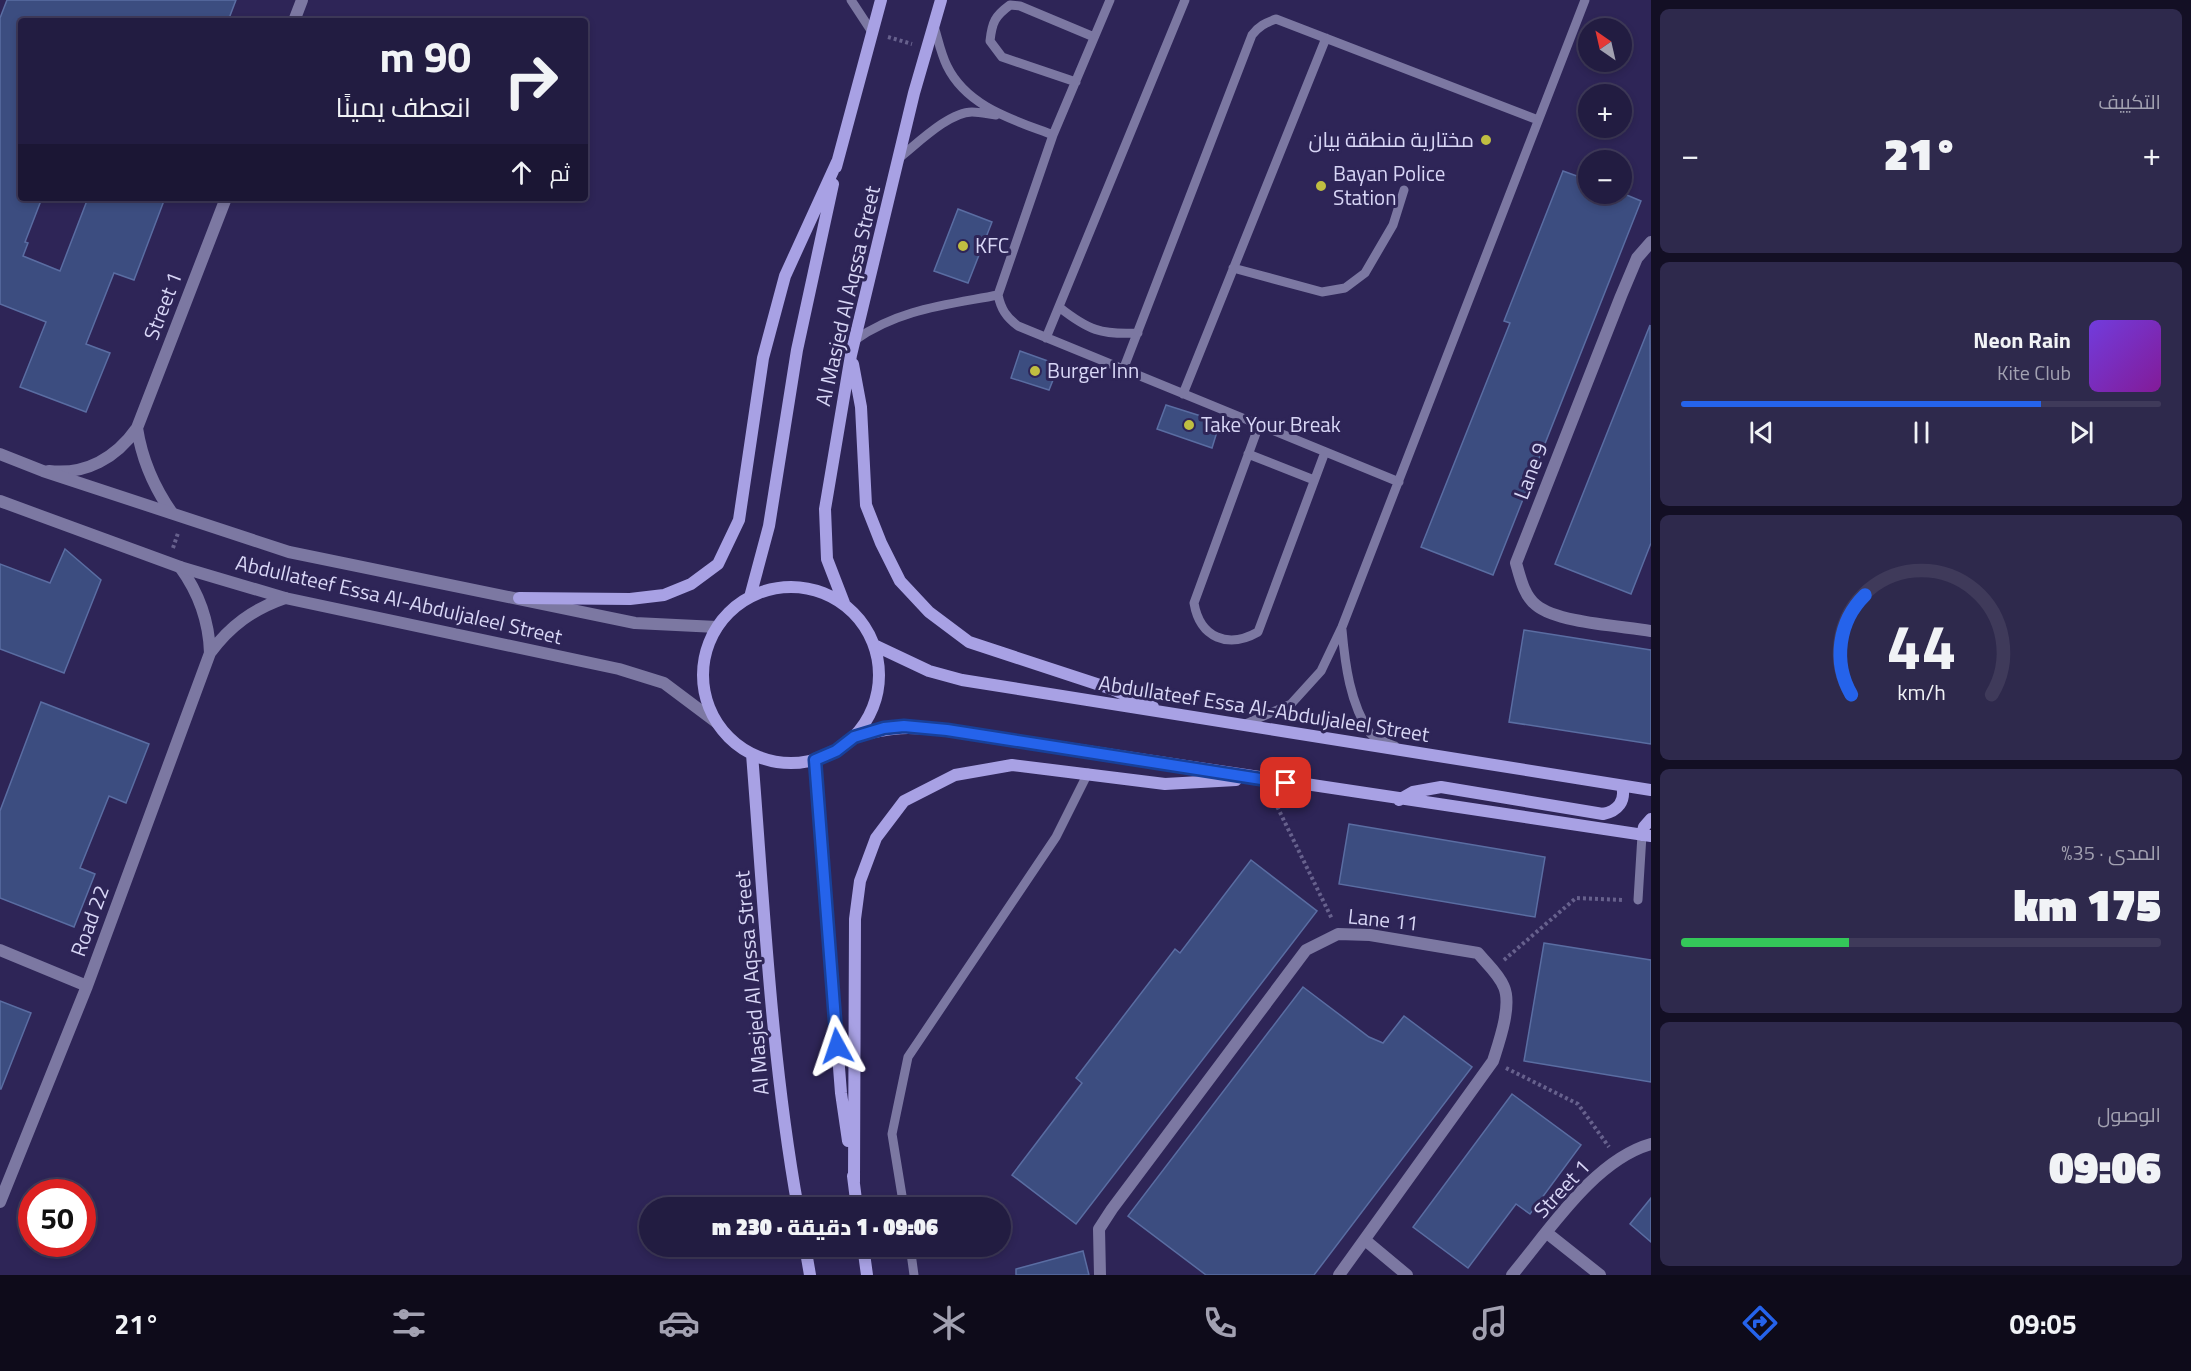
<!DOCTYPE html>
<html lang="ar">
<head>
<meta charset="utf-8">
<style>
	:root { --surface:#221c41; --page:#2e294c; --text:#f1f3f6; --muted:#a2a1b1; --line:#3f3a5a; --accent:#2563eb }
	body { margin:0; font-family:"Titillium Web",Cairo,sans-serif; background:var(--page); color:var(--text); direction:rtl; height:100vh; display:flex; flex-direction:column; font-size:22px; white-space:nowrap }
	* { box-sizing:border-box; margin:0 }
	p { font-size:20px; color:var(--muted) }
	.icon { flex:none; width:33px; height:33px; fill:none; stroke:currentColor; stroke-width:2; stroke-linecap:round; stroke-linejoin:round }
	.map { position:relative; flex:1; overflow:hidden; direction:ltr }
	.side { display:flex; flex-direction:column; gap:9px; padding:9px; background:#130f24; width:540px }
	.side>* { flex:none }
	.banner { position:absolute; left:18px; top:18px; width:570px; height:183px; border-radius:6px; box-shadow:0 3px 9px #0003,0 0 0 2px var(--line); direction:rtl; background:#221c41; color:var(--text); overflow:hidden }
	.needle { width:39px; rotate:326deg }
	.controls { position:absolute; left:1578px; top:18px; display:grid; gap:12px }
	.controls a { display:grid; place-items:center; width:54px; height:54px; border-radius:50%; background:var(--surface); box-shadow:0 3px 9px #0003,0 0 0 2px var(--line); font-size:30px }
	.speed { position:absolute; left:18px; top:1179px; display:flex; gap:12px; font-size:30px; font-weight:700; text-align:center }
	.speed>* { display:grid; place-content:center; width:78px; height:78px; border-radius:50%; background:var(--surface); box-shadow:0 3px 9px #0003,0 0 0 2px var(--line); line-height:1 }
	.speed .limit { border:9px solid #d22; background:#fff; color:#111 }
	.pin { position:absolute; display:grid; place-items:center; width:51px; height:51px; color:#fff; margin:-26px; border-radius:12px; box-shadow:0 3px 9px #0006 }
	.me { position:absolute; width:66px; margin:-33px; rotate:355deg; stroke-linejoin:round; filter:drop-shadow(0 0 4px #0008) }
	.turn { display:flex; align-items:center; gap:21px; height:126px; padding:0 18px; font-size:27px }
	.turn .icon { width:78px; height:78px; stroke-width:2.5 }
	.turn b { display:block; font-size:42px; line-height:51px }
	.then { display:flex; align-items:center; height:57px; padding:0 18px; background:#0003; gap:12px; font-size:22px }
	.big { font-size:45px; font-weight:800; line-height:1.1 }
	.side .widget { flex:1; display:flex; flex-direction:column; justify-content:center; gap:9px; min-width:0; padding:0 21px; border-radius:9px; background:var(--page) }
	.side .dial { align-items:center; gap:0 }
	.dial svg { height:156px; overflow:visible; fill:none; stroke:var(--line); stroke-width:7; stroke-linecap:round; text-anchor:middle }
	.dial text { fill:var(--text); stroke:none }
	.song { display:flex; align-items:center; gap:18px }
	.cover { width:72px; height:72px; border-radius:9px; background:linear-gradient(135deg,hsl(260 70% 55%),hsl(290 70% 35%)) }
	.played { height:6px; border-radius:3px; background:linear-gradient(90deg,var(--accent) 75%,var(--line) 75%) }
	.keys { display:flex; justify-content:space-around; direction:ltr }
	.heat { display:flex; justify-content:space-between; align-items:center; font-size:33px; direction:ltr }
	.charge { height:9px; border-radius:4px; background:linear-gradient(90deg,#34c759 35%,var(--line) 0) }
	.trip { position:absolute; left:639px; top:1197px; width:372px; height:60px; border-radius:30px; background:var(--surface); box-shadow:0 3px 9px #0003,0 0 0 2px var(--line); font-weight:800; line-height:60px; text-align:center; direction:rtl }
	.dock { display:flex; height:96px; justify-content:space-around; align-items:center; background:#0e0b1a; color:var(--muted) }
	.dock .icon { width:42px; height:42px }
	.dock .active { color:var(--accent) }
	.dock b { font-size:27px; color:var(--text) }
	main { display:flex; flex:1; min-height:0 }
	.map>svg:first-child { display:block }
</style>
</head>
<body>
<main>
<section class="side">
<div class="widget"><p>التكييف</p>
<div class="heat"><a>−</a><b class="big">21°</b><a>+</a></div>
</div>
<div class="widget">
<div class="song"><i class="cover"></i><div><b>Neon Rain</b><p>Kite Club</p></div></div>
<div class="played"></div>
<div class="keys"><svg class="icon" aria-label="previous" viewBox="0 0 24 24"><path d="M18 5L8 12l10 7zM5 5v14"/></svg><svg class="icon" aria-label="pause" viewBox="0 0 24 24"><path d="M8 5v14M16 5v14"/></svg><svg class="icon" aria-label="next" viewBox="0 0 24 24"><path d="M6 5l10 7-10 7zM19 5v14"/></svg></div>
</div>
<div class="widget dial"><svg viewBox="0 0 100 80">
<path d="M14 69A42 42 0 1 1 86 69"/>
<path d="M14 69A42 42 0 0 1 21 18" stroke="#2563eb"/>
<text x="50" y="56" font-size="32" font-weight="700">44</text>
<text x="50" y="72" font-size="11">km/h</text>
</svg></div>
<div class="widget"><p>المدى · 35%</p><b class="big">175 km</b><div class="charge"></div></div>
<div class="widget"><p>الوصول</p><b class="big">09:06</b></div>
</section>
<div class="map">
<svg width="1651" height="1275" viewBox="0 0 1651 1275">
	<rect width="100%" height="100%" fill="#2e2557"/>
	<!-- building -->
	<path fill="#3c4d80" stroke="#5a6da2" stroke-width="1.5" d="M7,0H236L228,21H21V198H42L25,242L28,243L23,256L60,271L88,198H165L134,280L114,273L86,344L110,353L86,412L20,387L46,322L0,304V18Z
		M1563,171L1588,180V194L1622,193L1641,201L1493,575L1421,547L1510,323L1504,321Z
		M958,209L992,222L968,283L934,271Z
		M1650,325L1651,543L1631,594L1555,564Z
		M1020,351L1059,365L1049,390L1011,378Z
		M1166,405L1220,422L1212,448L1157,429Z
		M65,549L101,580L64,673L0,649V564L50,583Z
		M1524,630L1651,650V744L1509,722Z
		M41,702L149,744L126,803L109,796L80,868L95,874L74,927L0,898V811Z
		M1349,824L1545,857L1535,917L1339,884Z
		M1251,860L1317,911L1076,1224L1012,1175L1082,1083L1076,1078L1175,949L1180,953Z
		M1544,943L1651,960V1082L1524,1061Z
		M1303,987L1369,1037L1383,1043L1404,1016L1472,1067L1314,1275H1206L1128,1216Z
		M0,1001L31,1013L1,1089H0Z
		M1512,1094L1581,1145L1530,1214L1516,1204L1468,1268L1413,1227Z
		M1651,1198V1242L1630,1224Z
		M1083,1251L1089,1275H1016V1269Z"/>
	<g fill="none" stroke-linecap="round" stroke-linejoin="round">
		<!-- path -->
		<path stroke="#67618d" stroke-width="4" stroke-dasharray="3 3" stroke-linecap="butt" d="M888,37L912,44
			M173,548L178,533
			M1272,796L1332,919
			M1504,960L1576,898L1624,900
			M1506,1068L1578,1104L1609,1147"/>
		<!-- service -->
		<path stroke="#7c78a2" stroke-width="9" d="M851,0L872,32
			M1110,0L1053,135L998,295C1001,309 1006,317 1018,326L1399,482
			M934,26C938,39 941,54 947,66C967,107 1014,120 1053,135
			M1076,82L1002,57L990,41C992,22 995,16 1010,5L1020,6L1094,37
			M899,158C917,144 949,112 972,112C980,112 988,114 996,115
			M1233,268L1322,292L1345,288L1365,273L1393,225L1404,190
			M1059,307C1088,330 1101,335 1138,333
			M1046,338L1185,0
			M855,340C899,309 946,305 998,295
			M1123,370L1252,35C1259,26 1265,23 1276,19L1538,120
			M1183,394L1326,38
			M1259,425L1194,603C1200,638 1228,649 1258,632L1325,452
			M1248,454L1314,480
			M1342,630C1345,664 1350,704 1370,733C1375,739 1387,743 1395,746
			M1243,725L1291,704L1321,671L1342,627L1585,0
			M1638,900L1642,835
			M904,1208L892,1134L908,1057L1056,837L1088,773
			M910,1246L914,1275"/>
		<!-- minor -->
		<path stroke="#7c78a2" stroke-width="12" d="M294,21L302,0
			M1651,242L1637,258L1621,296L1516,563C1520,577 1524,596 1536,605C1557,623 1622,626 1651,631
			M137,428C142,460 153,486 172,513
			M49,471C86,475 116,458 137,428L226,198
			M180,567C199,593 209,620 210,653
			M0,950L87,986
			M0,1202L87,986L210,653C230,626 253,609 285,598
			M1547,1233L1600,1275
			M1365,1240L1407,1275
			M1100,1275L1099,1229L1112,1209L1306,950L1338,934L1370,935L1478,953C1486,963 1499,974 1504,987C1512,1006 1499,1042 1493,1061L1339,1275
			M1512,1275C1549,1231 1594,1160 1651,1144"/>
		<!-- tertiary -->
		<path stroke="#7c78a2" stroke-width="12" d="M0,454L43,471L289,552L635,623L717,627
			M0,501L180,567L285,598L619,669L664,683L716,722"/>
		<!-- secondary -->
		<path stroke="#a8a1e4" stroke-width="12" d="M836,167L881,0
			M853,364L861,407L866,505L881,543L900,581L929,612L969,642L1112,689L1153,707
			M703 675a88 88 0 1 1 176 0a88 88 0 1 1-176 0Z
			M750,597L769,526L797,350L833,184
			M519,598L630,599L664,595L691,584L718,564L739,520L763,358L785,276L837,162
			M844,603L827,559L825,509L851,355L914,93L941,0
			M876,646L929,671L962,680L1651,790
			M854,737C893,726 908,727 947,730L1651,836
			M752,754C764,905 771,1058 798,1208
			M815,760L841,1093L848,1141
			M1399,800L1413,792L1441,787L1603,814C1618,811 1626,801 1622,786
			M1642,835L1644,827L1651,819
			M853,1176L857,1208
			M854,1182L855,919L860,881L876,838L904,801L955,775L1012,765L1165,784L1236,780
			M805,1246L810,1275
			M863,1246L867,1275"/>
	</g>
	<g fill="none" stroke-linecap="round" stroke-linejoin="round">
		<!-- route casing -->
		<g stroke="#184099" stroke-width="15">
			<path id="route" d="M837,1046L815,760L836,751L854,737L884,728L904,726L947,730L1286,783"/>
		</g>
		<!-- route -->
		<use href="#route" stroke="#2563eb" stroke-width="10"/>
	</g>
	<!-- markers -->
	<g fill="#c0be41" stroke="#2e2557" stroke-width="2">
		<circle cx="1486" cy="140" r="6"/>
		<circle cx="1321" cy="186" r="6"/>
		<circle cx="963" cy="246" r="6"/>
		<circle cx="1035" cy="371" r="6"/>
		<circle cx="1189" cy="425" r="6"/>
	</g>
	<g text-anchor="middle" stroke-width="6" stroke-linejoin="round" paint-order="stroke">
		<!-- poi labels -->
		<g font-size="21" fill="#d8d6f6" stroke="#2e2557" text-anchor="start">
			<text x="1474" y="147" text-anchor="end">مختارية منطقة بيان</text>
			<text x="1333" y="181">Bayan Police<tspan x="1333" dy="24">Station</tspan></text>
			<text x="975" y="253">KFC</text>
			<text x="1047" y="378">Burger Inn</text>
			<text x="1201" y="432">Take Your Break</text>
		</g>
		<!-- street labels -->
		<g font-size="21" fill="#d8d6f6" stroke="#2e2557">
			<text transform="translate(848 296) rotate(-77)" y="7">Al Masjed Al Aqssa Street</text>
			<text transform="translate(163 306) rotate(-69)" y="7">Street 1</text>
			<text transform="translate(1531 471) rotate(-69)" y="7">Lane 9</text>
			<text transform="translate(399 600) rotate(13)" y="7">Abdullateef Essa Al-Abduljaleel Street</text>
			<text transform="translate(1264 709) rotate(9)" y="7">Abdullateef Essa Al-Abduljaleel Street</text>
			<text transform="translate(1383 920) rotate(6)" y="7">Lane 11</text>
			<text transform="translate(90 921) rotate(-70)" y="7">Road 22</text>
			<text transform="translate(752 983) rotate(-95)" y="7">Al Masjed Al Aqssa Street</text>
			<text transform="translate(1562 1189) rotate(-47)" y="7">Street 1</text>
		</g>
	</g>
</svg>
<div class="controls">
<a><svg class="needle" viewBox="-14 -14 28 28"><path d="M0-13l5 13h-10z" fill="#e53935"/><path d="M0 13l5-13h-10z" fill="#a2a1b1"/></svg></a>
<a>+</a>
<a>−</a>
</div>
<div class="speed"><div class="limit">50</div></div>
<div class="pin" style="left:1286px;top:783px;background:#d93025"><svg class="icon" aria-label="arrive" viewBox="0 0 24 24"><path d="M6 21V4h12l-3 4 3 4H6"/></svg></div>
<svg class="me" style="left:837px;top:1046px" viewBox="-20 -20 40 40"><path d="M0-17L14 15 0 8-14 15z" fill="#2563eb" stroke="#fff" stroke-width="4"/></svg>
<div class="trip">09:06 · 1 دقيقة · 230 m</div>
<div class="banner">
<div class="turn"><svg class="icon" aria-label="right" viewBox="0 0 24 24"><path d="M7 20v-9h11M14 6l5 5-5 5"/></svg><div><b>90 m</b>انعطف يمينًا</div></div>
<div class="then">ثم<svg class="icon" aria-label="ahead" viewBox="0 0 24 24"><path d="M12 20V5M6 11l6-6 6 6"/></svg></div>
</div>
</div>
</main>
<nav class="dock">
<b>09:05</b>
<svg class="icon active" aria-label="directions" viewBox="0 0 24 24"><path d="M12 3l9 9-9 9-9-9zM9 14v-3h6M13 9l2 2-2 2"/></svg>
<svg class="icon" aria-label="music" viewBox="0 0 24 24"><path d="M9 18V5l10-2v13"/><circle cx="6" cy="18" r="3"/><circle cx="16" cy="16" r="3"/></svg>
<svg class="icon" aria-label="phone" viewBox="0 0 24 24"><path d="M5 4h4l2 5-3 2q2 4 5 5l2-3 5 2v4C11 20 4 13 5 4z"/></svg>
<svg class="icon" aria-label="climate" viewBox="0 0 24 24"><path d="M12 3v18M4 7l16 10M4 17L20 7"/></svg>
<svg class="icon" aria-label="car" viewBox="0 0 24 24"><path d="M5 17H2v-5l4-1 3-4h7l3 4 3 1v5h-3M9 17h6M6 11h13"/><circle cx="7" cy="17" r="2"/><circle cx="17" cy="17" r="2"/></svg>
<svg class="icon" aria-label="filters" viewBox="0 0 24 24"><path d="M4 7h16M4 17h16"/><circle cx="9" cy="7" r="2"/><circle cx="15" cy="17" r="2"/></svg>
<b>21°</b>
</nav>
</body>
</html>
